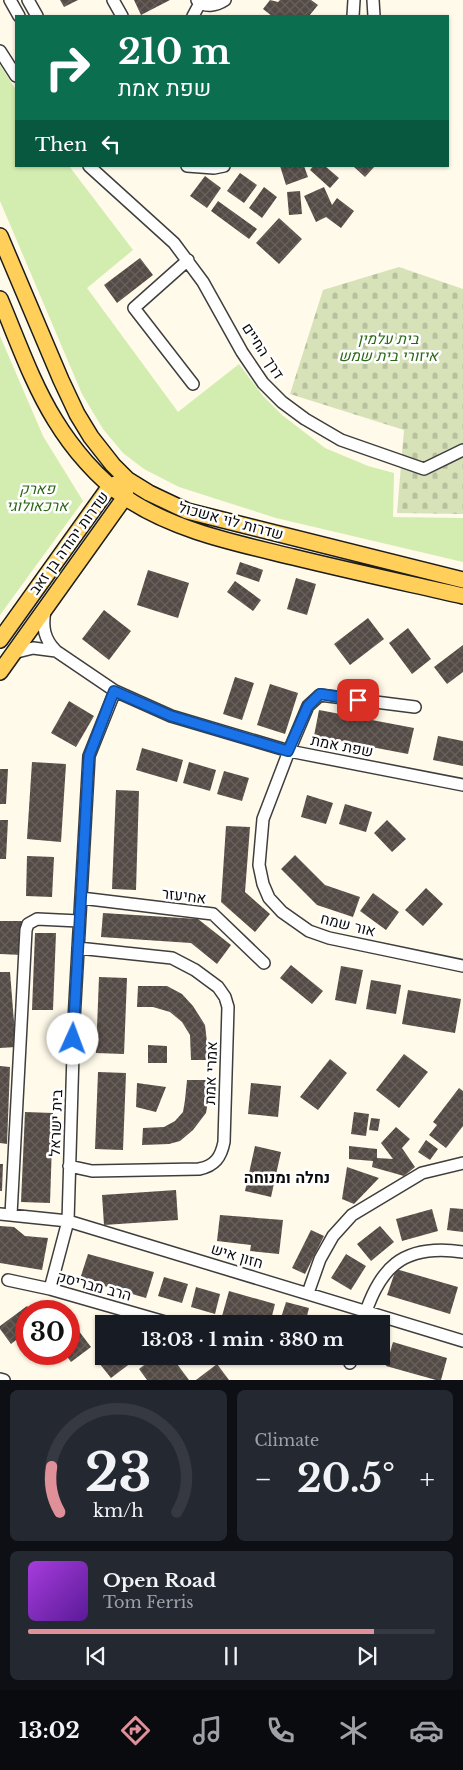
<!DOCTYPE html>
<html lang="en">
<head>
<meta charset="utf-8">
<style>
	:root { --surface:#171b24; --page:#242831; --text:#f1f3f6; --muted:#9ea1a6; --line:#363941; --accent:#df9099 }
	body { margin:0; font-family:"Libre Baskerville",Heebo,serif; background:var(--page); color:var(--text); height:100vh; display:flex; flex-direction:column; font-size:19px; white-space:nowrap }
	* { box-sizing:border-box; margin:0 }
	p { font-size:16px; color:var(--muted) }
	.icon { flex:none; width:28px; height:28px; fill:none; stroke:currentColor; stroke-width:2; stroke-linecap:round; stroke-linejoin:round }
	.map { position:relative; height:1380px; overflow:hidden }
	.panel { display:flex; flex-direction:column; gap:10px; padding:10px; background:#0d0f14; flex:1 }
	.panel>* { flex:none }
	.top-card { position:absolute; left:15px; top:15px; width:434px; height:152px; border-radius:0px; box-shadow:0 1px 4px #0004; background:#0b6e4f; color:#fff; overflow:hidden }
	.speed { position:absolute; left:15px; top:1300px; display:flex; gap:10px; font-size:25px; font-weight:700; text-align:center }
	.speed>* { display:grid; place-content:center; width:65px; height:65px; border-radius:50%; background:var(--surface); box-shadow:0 1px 4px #0004; line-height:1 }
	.speed .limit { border:8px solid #d22; background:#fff; color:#111 }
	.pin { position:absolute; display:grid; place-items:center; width:42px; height:42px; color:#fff; margin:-21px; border-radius:10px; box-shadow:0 2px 8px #0006 }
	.me { position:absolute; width:55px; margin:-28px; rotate:2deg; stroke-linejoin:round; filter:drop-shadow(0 0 4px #0008) }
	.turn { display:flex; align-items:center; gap:18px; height:105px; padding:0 20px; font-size:22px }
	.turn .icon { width:65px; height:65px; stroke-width:2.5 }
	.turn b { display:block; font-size:35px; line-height:42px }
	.then { display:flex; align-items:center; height:48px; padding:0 20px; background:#0003; gap:10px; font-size:19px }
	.big { font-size:38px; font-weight:700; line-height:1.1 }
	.panel .tile { flex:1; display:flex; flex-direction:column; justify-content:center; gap:8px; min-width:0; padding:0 18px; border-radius:8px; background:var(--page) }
	.panel .dial { align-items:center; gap:0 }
	.dial svg { height:130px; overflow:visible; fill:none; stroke:var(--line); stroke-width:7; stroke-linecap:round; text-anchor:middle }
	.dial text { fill:var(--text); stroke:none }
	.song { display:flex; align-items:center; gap:15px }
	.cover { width:60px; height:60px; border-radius:8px; background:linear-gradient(135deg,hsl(280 70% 55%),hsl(270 70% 35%)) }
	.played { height:5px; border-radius:2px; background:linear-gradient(90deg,var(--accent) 85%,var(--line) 85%) }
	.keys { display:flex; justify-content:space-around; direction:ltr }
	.heat { display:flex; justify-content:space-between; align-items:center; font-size:28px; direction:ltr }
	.panel .tiles { flex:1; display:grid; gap:10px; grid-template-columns:1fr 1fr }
	.tile:last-child { grid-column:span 2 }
	.trip { position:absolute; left:95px; top:1315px; width:295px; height:50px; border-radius:0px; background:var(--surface); box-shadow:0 1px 4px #0004; font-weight:700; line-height:50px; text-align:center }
	.tabs { display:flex; height:80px; justify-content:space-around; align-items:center; background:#090b0e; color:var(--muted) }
	.tabs .icon { width:35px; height:35px }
	.tabs .current { color:var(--accent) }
	.tabs b { font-size:22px; color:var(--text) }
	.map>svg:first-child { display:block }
</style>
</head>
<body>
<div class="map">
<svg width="463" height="1380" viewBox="0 0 463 1380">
	<defs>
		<pattern id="cemetery-stones" width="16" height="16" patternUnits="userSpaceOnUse" patternTransform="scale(1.25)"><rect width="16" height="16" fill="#d7e2b9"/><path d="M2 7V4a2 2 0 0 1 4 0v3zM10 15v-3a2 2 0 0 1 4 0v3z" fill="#b7c19e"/></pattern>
		<pattern id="building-cross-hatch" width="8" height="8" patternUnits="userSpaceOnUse" patternTransform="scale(1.25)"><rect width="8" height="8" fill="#554b46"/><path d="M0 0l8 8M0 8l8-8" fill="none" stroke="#68605c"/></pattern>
	</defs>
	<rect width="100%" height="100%" fill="#fffae9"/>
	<!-- green -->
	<path fill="#d2edaf" d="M0,65L16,90V166H69L133,250L87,288L178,412L239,364L263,396L282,415L325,448L368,466L394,473L393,517L463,518V562L276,518L179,487L144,469L123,453L103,429L82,394L0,201Z
		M0,336L43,436L83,501L0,615Z"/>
	<!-- cemetery -->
	<path fill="url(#cemetery-stones)" d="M399,267L463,289V514L397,513L404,430L290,394L323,290Z"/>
	<!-- building -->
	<path fill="url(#building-cross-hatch)" d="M60,0H78L64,7Z
		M134,0H170L141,15Z
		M270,0L278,2L280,0H311L318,5L309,16H272L263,9Z
		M280,166H304L308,177L286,185Z
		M313,166H325L339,178L330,188L310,170Z
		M353,166H375L365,177Z
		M240,173L257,185L244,203L227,191Z
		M205,176L221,188L207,208L190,196Z
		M264,187L277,197L262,218L249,208Z
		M324,187L332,205L337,198L354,211L341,228L326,217L316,222L304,196Z
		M300,191L302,214L289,215L287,192Z
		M218,201L257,229L249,239L211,211Z
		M279,218L302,239L279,264L256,243Z
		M140,258L153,275L117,303L104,285Z
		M240,562L263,570L259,582L236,574Z
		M148,570L189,583L178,618L137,605Z
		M296,578L316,584L307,615L287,609Z
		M235,581L261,600L253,611L227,592Z
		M104,610L131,631L109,660L82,639Z
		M368,618L384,639L350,665L334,644Z
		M408,628L431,659L412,674L389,643Z
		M463,645V672L447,684L434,667Z
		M235,677L254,683L242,720L223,714Z
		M270,684L298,693L285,734L257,725Z
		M69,701L94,716L76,747L51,733Z
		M319,710L414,728L408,754L314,736Z
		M438,736L463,741V766L433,760Z
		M142,748L183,760L177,782L136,770Z
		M32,762L66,764L61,842L27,839Z
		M189,762L216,770L210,791L183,783Z
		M0,769H8L6,804H0Z
		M224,771L249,778L242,801L217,794Z
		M116,790L139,791L136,890L112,889Z
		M307,795L333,803L326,824L301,817Z
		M345,804L372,812L366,832L339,824Z
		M0,820H8L6,859H0Z
		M387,820L406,839L392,852L374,833Z
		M226,826L250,827L245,892L270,914L255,932L221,902Z
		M295,855L325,885L360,897L353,917L317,905L281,869Z
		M27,856L54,857L52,897L26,896Z
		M426,888L443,904L423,926L405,910Z
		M373,893L399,912L386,930L360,911Z
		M103,913L198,919L231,945L217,964L191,943L101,937Z
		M0,921H23L22,955L0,954Z
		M35,933H56L53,1010H32Z
		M291,965L323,991L312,1004L280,978Z
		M341,966L363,970L356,1004L335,1000Z
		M0,972H10L16,1047L0,1048Z
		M99,977L127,978L124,1054L96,1053Z
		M371,980L401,985L396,1014L366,1009Z
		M138,986H167L182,994L193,1006L205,1025L209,1060H191L190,1035L182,1022L170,1012L153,1007H137Z
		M408,990L461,999L455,1033L402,1024Z
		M148,1045L167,1046V1063H148Z
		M404,1054L428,1072L399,1108L376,1090Z
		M330,1059L347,1073L318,1110L300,1097Z
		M0,1066L10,1067L7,1144L0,1143Z
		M98,1072L126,1073L123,1150L95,1149Z
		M187,1080H207L209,1095L206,1113L193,1130L180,1141L169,1144L142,1145L143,1128L164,1127L175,1121L183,1112L185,1100Z
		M137,1083L166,1087L156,1112L136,1107Z
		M251,1083L281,1086L278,1117L248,1114Z
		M459,1088L463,1091V1126L446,1148L429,1135L437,1125L433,1122Z
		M25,1112L53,1113L50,1203L21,1202Z
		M354,1112L369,1114L366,1136L351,1134Z
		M371,1118L380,1119L378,1131L369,1130Z
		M396,1127L410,1139L402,1148L415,1167L404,1176L372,1167L373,1161L349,1159V1146L377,1149V1158L393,1159L381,1143Z
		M426,1140L438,1149L430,1160L418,1152Z
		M255,1146L281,1152L271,1197L245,1191Z
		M0,1164H3L2,1191H0Z
		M347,1167L379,1178L354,1204L342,1199Z
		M176,1190L178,1220L104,1225L102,1195Z
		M450,1208L463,1209V1232L447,1230Z
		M432,1209L438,1231L402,1241L396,1219Z
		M220,1215L283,1220L279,1254L250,1251L251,1245L217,1241Z
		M0,1226L14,1227L25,1236L48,1238L42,1270L0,1263Z
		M380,1226L394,1242L371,1261L357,1244Z
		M311,1230L324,1236L305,1274L292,1268Z
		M88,1254L154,1272L146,1298L80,1279Z
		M346,1254L366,1266L351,1290L331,1278Z
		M396,1269L458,1287L450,1314L387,1295Z
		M164,1277L188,1284L182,1303L158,1296Z
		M196,1287L220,1294L215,1314L191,1307Z
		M229,1291L275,1304L270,1324H249L222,1316Z
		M286,1302L309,1308L305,1324H279Z
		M27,1306L31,1311H26V1332L11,1344L0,1329V1326Z
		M69,1318L91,1347L71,1362L65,1354H69Z
		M324,1319L337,1323V1324H323Z
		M393,1342L447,1358L441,1380H436L386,1366Z
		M104,1352V1356H140L111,1378L95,1358Z
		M156,1356H171L189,1380H147L139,1369Z
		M332,1356H344L343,1360Z
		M217,1364L229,1380H196Z"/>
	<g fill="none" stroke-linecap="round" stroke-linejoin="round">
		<!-- minor casing -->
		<g stroke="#3e3e3e" stroke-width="14">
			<path id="minor" d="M10,0L19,16
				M28,0L37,16
				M113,0L122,16
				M197,0C205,8 216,6 225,0
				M373,0L374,16
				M193,16L200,3
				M353,16L354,0
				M0,51L16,76
				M89,166L174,243L203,282L242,352L263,383L282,402L305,419L341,440L424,469L463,450
				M187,166L214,168L224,166
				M188,260L134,308L193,384
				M45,610C42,627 44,639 56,651L115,691L171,716L289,751L463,785
				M13,653L33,648L56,651
				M415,707L320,695L308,706L289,751L263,819L259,865L263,884L269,898L282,912L309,931L329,938L463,966
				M81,898L213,914L264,963
				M69,1166L92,1171L199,1169C215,1166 221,1157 224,1142L228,1007L225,997L218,987L195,970L172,958L78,948
				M0,1214L68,1221L463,1341
				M11,1215L26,930L28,924L37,919L79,921
				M8,1280L50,1289L172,1324
				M50,1289L68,1221L74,1020L89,756L115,691
				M308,1293L320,1259L333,1236L352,1215L422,1173L463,1163
				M362,1324C378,1268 402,1243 463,1252
				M281,1356L287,1358
				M350,1363L352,1356
				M0,1379L4,1380"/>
		</g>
		<!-- major casing -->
		<g stroke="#1c1c1c" stroke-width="18">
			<path id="major" d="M0,236L61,380L77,414L91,437L113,465L128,480L149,493L187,511L463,580
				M0,299C17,339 32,383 55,420C72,448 98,479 126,498C175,531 236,543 293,557C350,571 406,583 463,596
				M0,640L110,486L118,483
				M0,672L125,497L126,488"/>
		</g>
		<!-- minor -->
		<use href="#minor" stroke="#fff" stroke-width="11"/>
		<!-- major -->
		<use href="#major" stroke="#ffcf59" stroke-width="15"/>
	</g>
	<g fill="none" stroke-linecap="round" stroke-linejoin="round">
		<!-- route casing -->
		<g stroke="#114b97" stroke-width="12">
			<path id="route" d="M73,1039L89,756L114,691L171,716L288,751L308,706L320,694L358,700"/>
		</g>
		<!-- route -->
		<use href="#route" stroke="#1a73e8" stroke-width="9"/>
	</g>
	<g text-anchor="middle" stroke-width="5" stroke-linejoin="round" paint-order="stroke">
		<!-- park labels -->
		<g font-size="15" font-style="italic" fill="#2b6816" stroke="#fff">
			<text x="388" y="344">בית עלמין<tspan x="388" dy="17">איזורי בית שמש</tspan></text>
			<text x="37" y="494">פארק<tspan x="37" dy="17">ארכאולוגי</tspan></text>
		</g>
		<!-- street labels -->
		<g font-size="15" fill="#0b0b0b" stroke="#fff">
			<text transform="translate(263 351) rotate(57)" y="5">דרך החיים</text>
			<text transform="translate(231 521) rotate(15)" y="5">שדרות לוי אשכול</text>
			<text transform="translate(69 543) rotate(-54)" y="5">שדרות יהודה בן זאב</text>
			<text transform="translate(342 746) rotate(11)" y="5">שפת אמת</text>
			<text transform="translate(184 896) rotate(7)" y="5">אחיעזר</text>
			<text transform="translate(348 925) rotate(14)" y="5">אור שמח</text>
			<text transform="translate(211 1073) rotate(-88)" y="5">אמרי אמת</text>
			<text transform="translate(56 1123) rotate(-88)" y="5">בית ישראל</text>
			<text transform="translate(237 1256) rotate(17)" y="5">חזון איש</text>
			<text transform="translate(94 1286) rotate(15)" y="5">הרב מבריסק</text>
		</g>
		<!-- neighbourhood labels -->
		<g font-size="16" font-weight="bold" fill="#0b0b0b" stroke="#fff">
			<text x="287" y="1183">נחלה ומנוחה</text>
		</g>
	</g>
</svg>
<div class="speed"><div class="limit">30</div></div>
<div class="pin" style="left:358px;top:700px;background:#d93025"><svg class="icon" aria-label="arrive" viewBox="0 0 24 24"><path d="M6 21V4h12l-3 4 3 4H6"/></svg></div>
<svg class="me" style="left:73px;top:1039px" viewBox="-20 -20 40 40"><circle r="19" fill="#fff"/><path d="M0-13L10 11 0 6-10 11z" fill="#1a73e8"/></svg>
<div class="trip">13:03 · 1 min · 380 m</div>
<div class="top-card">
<div class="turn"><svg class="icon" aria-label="right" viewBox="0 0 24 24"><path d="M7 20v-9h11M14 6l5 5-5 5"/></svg><div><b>210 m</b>שפת אמת</div></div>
<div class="then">Then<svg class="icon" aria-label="left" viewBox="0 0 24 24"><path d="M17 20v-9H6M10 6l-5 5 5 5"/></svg></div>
</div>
</div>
<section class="panel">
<div class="tiles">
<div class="tile dial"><svg viewBox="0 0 100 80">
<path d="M14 69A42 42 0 1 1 86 69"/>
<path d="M14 69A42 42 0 0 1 9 41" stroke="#df9099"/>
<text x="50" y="56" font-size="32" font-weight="700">23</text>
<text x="50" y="72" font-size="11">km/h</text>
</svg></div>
<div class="tile"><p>Climate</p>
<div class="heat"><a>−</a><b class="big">20.5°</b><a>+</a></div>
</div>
<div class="tile">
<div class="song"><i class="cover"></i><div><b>Open Road</b><p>Tom Ferris</p></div></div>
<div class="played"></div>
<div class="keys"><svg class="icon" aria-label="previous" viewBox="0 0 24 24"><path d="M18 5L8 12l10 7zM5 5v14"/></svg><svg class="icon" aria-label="pause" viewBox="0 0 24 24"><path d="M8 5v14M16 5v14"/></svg><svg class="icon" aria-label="next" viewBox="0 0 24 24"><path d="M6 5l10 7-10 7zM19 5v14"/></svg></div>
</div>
</div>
</section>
<nav class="tabs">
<b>13:02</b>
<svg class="icon current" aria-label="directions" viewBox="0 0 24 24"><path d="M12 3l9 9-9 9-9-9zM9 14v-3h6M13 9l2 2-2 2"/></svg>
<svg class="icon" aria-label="music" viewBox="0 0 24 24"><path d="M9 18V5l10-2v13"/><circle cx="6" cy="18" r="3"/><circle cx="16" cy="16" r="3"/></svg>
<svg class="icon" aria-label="phone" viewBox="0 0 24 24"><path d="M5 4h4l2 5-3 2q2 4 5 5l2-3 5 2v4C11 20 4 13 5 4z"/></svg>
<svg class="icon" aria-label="climate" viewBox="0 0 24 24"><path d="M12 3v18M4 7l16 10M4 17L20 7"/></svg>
<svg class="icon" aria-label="car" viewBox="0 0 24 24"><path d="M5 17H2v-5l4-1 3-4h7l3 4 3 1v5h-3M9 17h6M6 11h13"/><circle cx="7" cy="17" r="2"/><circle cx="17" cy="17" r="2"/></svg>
</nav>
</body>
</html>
